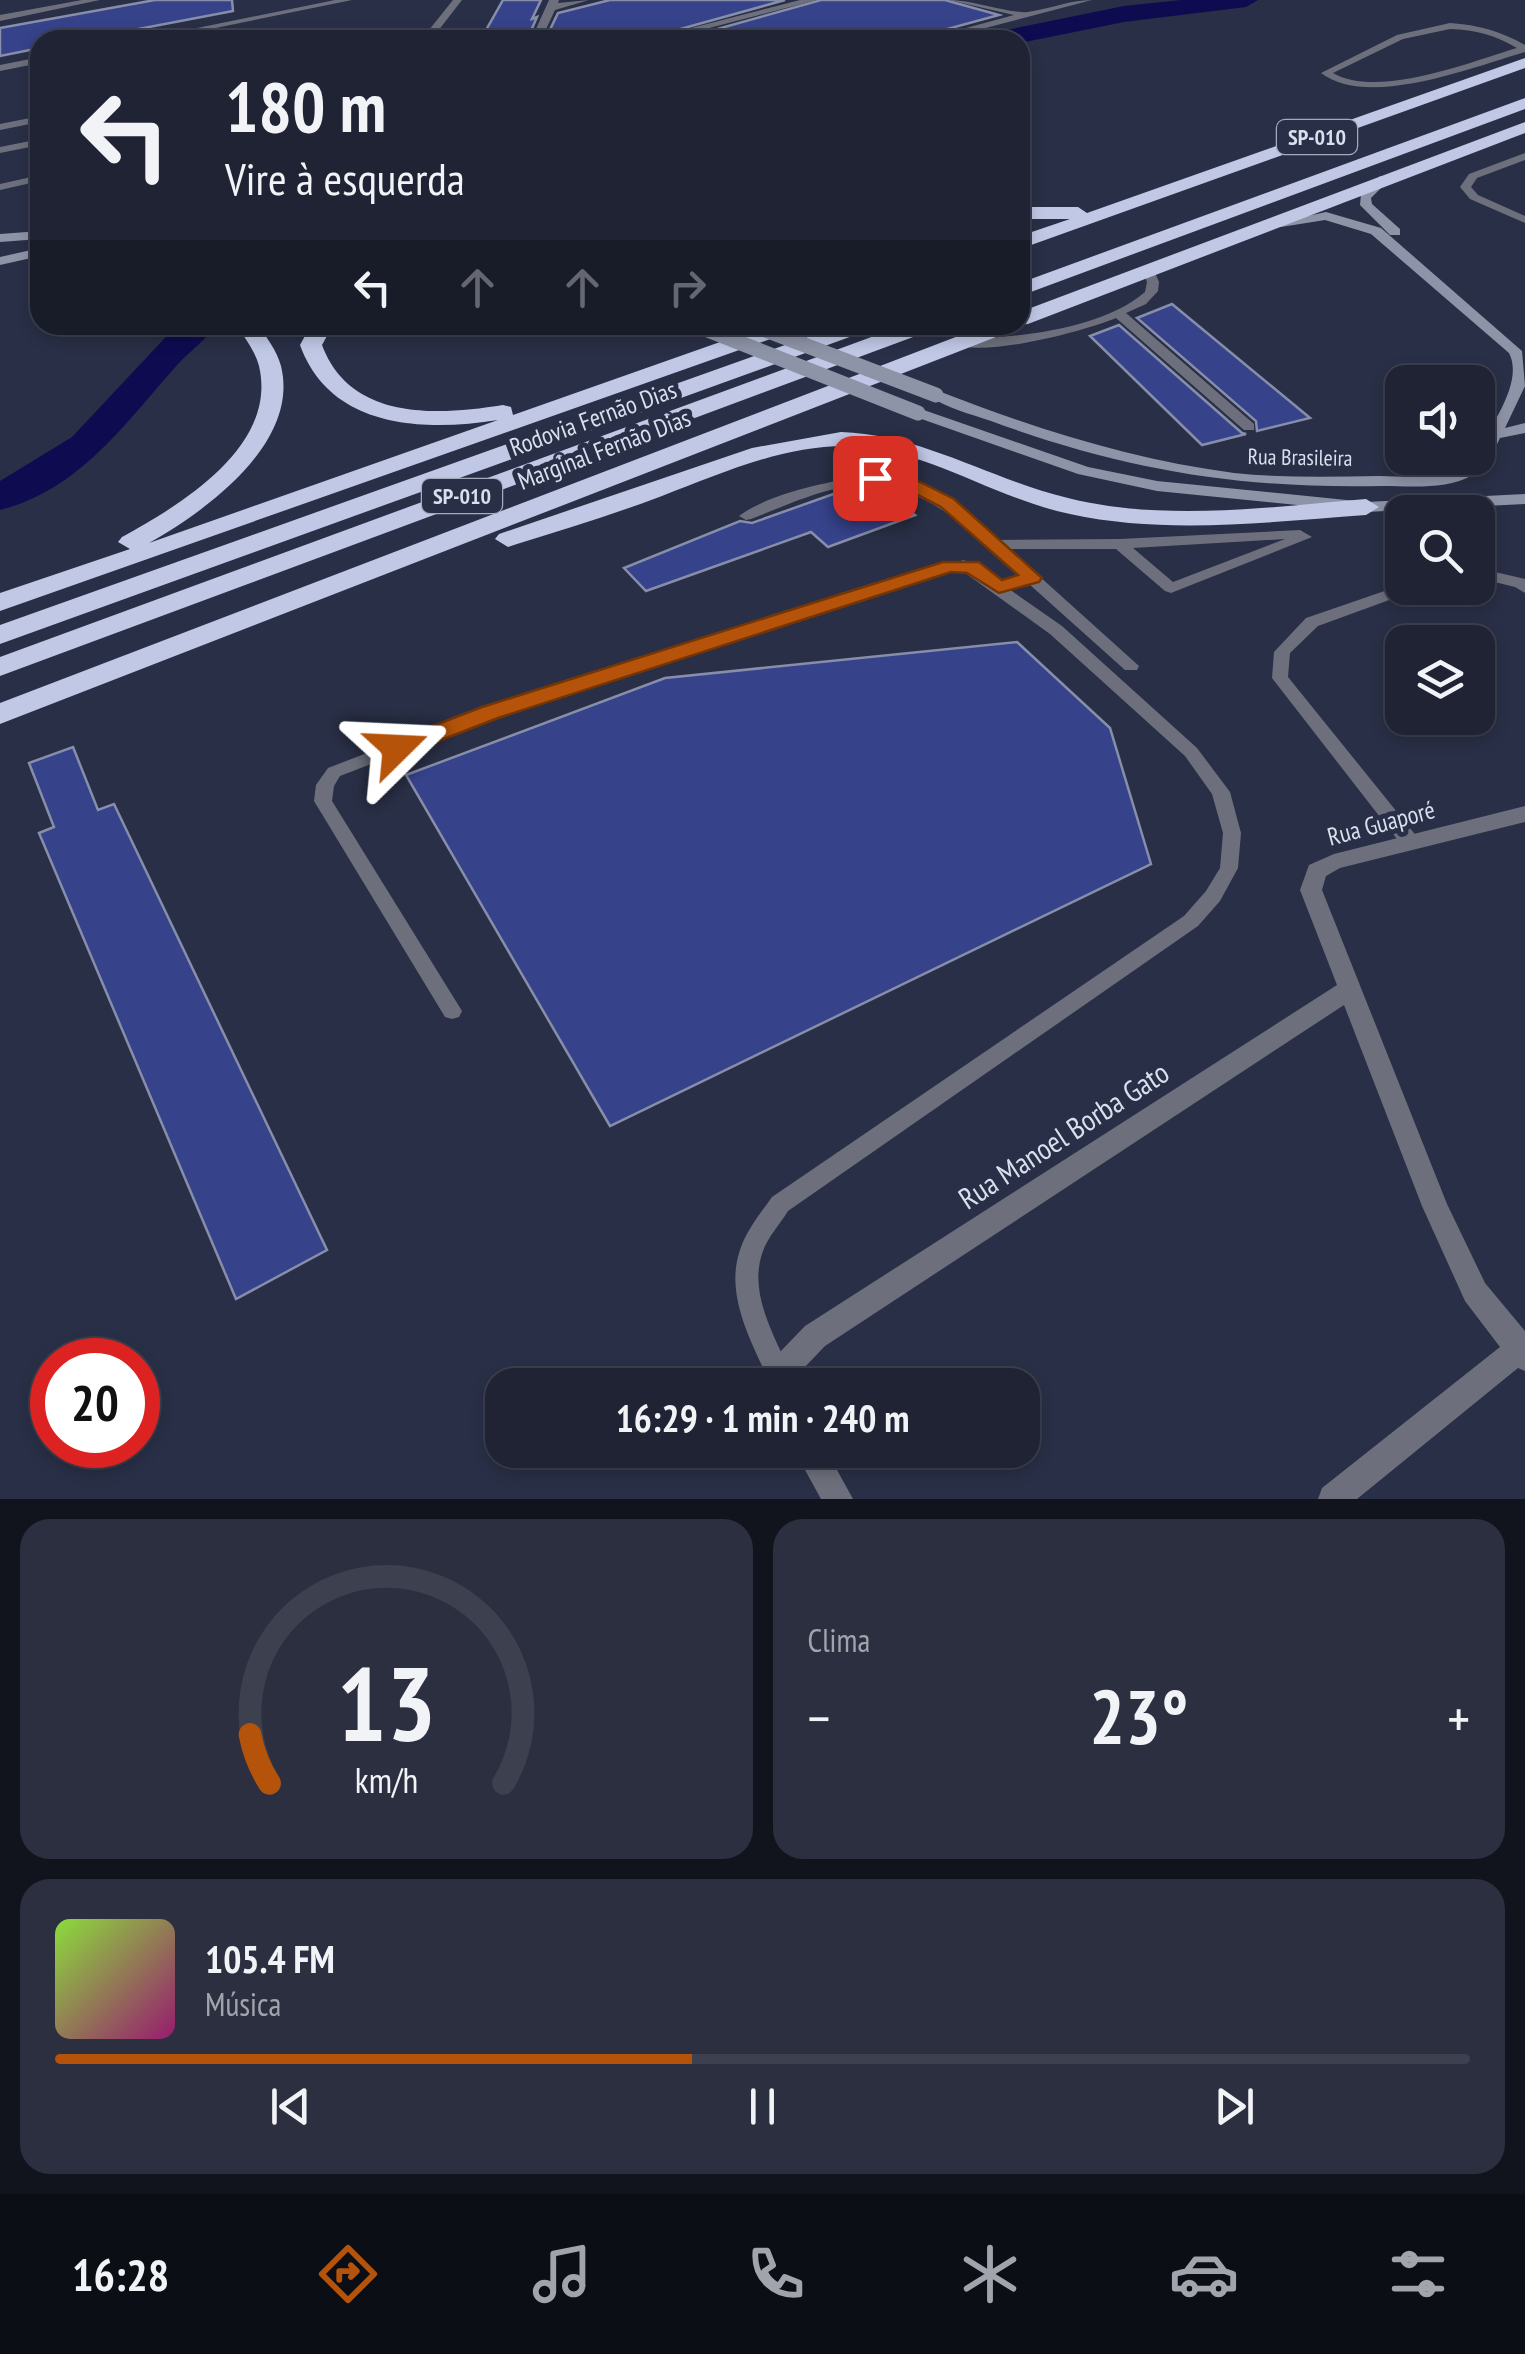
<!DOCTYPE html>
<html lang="pt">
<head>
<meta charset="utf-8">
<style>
	:root { --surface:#1f2334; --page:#2c2f40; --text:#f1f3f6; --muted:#a1a4ac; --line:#3c404f; --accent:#b45309 }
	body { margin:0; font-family:"PT Sans Narrow",sans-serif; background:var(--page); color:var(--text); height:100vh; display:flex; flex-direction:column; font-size:38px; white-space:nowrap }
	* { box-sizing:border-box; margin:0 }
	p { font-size:32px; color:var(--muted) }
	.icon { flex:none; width:55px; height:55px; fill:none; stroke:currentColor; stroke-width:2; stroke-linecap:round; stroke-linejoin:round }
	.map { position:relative; height:1499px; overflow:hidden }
	.side { display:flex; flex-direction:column; gap:20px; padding:20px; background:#11131d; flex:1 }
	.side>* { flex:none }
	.guide { position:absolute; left:30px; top:30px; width:1000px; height:305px; border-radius:30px; box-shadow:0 5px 15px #0003,0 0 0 2px var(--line); background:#1f2334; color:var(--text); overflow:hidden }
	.controls { position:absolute; left:1385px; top:365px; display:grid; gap:20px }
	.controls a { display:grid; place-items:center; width:110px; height:110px; border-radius:20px; background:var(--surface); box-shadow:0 5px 15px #0003,0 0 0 2px var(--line); font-size:50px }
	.speed { position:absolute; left:30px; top:1338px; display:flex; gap:20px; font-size:50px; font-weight:700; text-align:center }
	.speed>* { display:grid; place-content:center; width:130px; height:130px; border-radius:50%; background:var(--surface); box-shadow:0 5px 15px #0003,0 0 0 2px var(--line); line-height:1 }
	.speed .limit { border:15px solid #d22; background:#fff; color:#111 }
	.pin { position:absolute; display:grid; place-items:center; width:85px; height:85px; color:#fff; margin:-42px; border-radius:20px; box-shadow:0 5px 15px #0006 }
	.me { position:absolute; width:110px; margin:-55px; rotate:69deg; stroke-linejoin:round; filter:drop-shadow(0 0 8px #0008) }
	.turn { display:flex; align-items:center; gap:35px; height:210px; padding:0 30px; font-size:45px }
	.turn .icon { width:130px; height:130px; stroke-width:2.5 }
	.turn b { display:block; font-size:70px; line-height:85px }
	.lanes { display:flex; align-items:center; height:95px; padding:0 30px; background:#0003; justify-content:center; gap:50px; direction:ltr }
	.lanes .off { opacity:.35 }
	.big { font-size:75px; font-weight:600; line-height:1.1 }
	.side .widget { flex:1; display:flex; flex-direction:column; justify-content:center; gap:15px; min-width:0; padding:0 35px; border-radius:30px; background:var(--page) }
	.side .dial { align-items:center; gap:0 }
	.dial svg { height:260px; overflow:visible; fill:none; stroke:var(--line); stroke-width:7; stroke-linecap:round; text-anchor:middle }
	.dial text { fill:var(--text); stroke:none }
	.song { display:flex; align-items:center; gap:30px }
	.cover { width:120px; height:120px; border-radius:15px; background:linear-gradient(135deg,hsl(90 70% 55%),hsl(320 70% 35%)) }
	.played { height:10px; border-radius:5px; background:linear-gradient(90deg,var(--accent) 45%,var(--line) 45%) }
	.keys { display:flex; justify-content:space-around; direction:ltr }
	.heat { display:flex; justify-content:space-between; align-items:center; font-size:55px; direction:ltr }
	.side .tiles { flex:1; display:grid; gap:20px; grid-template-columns:1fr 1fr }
	.widget:last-child { grid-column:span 2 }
	.trip { position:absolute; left:485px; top:1368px; width:555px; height:100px; border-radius:30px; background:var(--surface); box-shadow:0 5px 15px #0003,0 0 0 2px var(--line); font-weight:600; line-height:100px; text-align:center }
	.menu { display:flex; height:160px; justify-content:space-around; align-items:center; background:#0c0e15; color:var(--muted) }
	.menu .icon { width:70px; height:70px }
	.menu .active { color:var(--accent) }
	.menu b { font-size:45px; color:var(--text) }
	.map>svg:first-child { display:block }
</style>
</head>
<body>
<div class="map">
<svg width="1525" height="1499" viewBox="0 0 1525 1499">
	<rect width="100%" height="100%" fill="#292f46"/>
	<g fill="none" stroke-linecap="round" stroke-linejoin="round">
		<!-- river -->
		<path fill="#0f0b51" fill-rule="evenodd" d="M1181,0H1258L1246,7L1124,22L1020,43V40H984L997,32L1124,6Z
			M177,325H216C206,340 190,351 178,364C126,422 80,490 0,510V481L72,437Z"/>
	</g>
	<!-- building -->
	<path fill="#36428a" stroke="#868eaa" stroke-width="2.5" d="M155,0H232L233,11L81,40H40V48L0,56V28Z
		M503,0H541L532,19L537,17L527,40H479L478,31L486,30Z
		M610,0H785L641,40H545L558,13Z
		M821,0H945L999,15L907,40H678Z
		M1172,304L1310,418L1257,431L1256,421L1137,318Z
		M1119,325L1242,433L1246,434L1202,445L1090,336Z
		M868,489L883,491L915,515L828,547L811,532L646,591L624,568L740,521L752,523L839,492Z
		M1017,642L1110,728L1151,864L610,1126L406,775L665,678Z
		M73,747L98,810L114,804L327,1250L236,1299L39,833L54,827L29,763Z"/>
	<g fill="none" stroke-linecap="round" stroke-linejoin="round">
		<!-- lane -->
		<path fill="#6d707c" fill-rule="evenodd" d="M82,0H100L0,21V15Z
			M335,0H352L157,40H138Z
			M453,0H462L431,40H421Z
			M1450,23C1479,25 1500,31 1525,45V52C1473,67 1368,109 1321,73L1397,35ZM1450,29C1476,30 1495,35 1517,48C1470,62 1378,99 1333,73L1403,39Z
			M40,57V63L0,71V65Z
			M40,116V122L0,130V124Z
			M40,139V145L0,153V147Z
			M1525,153V160L1477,178L1471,187L1478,195L1525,216V223L1470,199L1460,187L1469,174Z
			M40,175V181L0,190V184Z
			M1148,265L1152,266L1159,282L1158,291L1146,304L1126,313L1254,424V430H1244L1116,318C1085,331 980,359 953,343L959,339C1015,338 1101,330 1145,292L1147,282L1142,269Z
			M873,475L908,481L936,492L999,540L1120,539L1300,530L1312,537L1171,593L1165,591L1116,549H1009L1139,666L1137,670H1125L1029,584L1009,589L1062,626L1197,748L1230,792L1241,833L1238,868L1220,901L1198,926L788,1211C780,1224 768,1237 763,1251C746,1296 780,1345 796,1385H771C753,1345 724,1296 740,1250C746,1231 760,1214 772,1197L1184,916L1206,891L1220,868L1223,833L1212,794L1185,756L1050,634L961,570L884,590L496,716L340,776L334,786L332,801L462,1011L459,1017L452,1019L445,1017L314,801L316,785L328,768L484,708L873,583L964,560L999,582L1021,576C968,529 918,472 840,488C809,494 780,508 751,519L746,520L739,516C769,493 834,480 873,475ZM1285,539L1173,582L1133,548Z
			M1478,568L1525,579V593L1515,587L1478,578Z
			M1402,585V588H1416L1414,591L1318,626L1290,653L1288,677L1418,838L1420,843L1418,848H1404L1272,678L1274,652L1306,618Z"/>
		<!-- street -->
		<path fill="#6d707c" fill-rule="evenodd" d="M549,0H559L558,3L589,0L555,10L541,40H531Z
			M800,0H817L663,40H645Z
			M949,0C973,0 1011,14 1028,12C1050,9 1069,0 1092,0L940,40H922L1014,15Z
			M1525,806V822L1340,868L1326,876L1322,890L1447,1204L1485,1283L1525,1331V1371L1518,1368L1357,1499H1318L1322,1488L1500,1347L1465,1301L1422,1206L1344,1005L825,1346L803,1369L799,1385H771L780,1352L805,1326L1337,985L1300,890L1309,865L1334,854Z
			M794,1450H826L853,1499H821Z"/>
		<!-- secondary -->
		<path fill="#8e94a7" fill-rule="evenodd" d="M1380,176L1390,179L1371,198L1372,204L1400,229V235H1390L1360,205L1361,194Z
			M1326,212L1381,228L1522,351L1525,386L1505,428L1525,423V433L1500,438C1494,451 1485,468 1473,475C1446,490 1412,486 1382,486C1241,489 1124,470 991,421C971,414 945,408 928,395L936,390L941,392C1036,429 1133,460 1234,473C1282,478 1331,477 1379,476C1409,476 1451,483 1472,458H1478V451C1491,425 1524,382 1509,353L1371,234L1325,220L1281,227L1275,223Z
			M40,231V239L0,242V234Z
			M40,248V256L0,265V257Z
			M918,408L1088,467L1157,481L1366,502L1525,494V504L1366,512L1157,491L1078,474L913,416V410Z"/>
		<!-- highway -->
		<path fill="#c0c8e6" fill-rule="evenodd" d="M1525,58V68L1020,249V236L1070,219H1020V207H1078L1087,213Z
			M1525,98V109L1020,296V283Z
			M1525,122V133L1028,324L1018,325L1020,312Z
			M236,325H258C267,338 277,351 281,366C300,443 206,511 149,543L498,420C422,432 330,428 300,345L311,325H333L322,345C350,420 435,416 503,405L511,407L513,415L768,325H799L796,330L0,611V593L130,549L118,542L122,537C180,505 278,447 259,366C255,351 245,338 236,325Z
			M841,325H872L869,330L0,644V625Z
			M904,325H935L932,330L0,676V657Z
			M987,325H1017L1014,330L0,724V703Z
			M841,432C924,435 989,479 1068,498C1164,522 1269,507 1366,499L1379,507L1366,515C1268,522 1166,535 1070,514C992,498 925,447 845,446C781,446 720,474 662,496C614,514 566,529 517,544L508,547L495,539L499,534L752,448Z"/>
		<!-- secondary-bridge -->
		<path stroke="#8e94a7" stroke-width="15" d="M695,325L918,413
			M752,325L936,395"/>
	</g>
	<!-- route -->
	<path fill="#b45309" stroke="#753606" stroke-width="2.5" d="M875,472L920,482L954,499L1042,578L1039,582L999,593L967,573L951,572L498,718L405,754H389L385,748L389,743L482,707L943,562H979L1002,580L1018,575L941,507L908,490L868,481L866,478Z"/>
	<g text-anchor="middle" stroke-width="10" stroke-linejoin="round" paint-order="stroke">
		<!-- shield labels -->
		<g fill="#292f46" stroke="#a5aabc" stroke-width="2.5">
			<rect x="1277" y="120" width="80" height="34" rx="8"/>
			<rect x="422" y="479" width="80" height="34" rx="8"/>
		</g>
		<g font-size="22" font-weight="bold" fill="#dadfee">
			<text x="1317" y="145">SP-010</text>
			<text x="462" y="504">SP-010</text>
		</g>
		<!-- far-street labels -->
		<g font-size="22" fill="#dadfee" stroke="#292f46">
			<text transform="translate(1300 457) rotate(1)" y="8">Rua Brasileira</text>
		</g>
		<!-- street labels -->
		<g font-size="25" fill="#dadfee" stroke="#292f46">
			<text transform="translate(593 418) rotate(-20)" y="9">Rodovia Fernão Dias</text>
			<text transform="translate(604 449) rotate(-21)" y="9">Marginal Fernão Dias</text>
			<text transform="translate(1381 823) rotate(-15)" y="9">Rua Guaporé</text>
		</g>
		<!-- near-street labels -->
		<g font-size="30" fill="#dadfee" stroke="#292f46">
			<text transform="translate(1064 1136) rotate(-33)" y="10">Rua Manoel Borba Gato</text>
		</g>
	</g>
</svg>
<div class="controls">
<a><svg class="icon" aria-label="sound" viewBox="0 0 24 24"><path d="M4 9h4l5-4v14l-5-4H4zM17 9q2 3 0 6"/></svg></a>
<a><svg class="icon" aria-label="search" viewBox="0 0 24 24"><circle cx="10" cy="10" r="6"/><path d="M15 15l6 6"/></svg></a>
<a><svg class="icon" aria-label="layers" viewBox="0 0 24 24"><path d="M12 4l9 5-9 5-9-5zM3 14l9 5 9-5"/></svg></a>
</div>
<div class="speed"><div class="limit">20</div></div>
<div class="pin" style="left:875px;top:478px;background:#d93025"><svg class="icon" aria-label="arrive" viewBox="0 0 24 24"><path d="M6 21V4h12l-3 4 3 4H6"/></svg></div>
<svg class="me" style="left:397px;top:748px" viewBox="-20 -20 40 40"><path d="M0-17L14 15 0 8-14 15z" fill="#b45309" stroke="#fff" stroke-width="4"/></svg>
<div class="trip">16:29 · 1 min · 240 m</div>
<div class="guide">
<div class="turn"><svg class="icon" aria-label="left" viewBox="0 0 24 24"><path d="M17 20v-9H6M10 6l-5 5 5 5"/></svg><div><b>180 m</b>Vire à esquerda</div></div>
<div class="lanes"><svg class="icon" aria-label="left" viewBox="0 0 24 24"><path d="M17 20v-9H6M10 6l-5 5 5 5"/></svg><svg class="icon off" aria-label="ahead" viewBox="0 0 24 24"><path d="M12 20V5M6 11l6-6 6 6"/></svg><svg class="icon off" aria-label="ahead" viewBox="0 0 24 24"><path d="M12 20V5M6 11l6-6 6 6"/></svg><svg class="icon off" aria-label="right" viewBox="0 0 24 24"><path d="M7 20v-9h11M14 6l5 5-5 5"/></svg></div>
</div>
</div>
<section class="side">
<div class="tiles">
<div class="widget dial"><svg viewBox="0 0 100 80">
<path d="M14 69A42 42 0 1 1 86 69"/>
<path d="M14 69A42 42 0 0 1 8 54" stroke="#b45309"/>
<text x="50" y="56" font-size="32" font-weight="700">13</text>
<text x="50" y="72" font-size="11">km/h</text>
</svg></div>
<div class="widget"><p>Clima</p>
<div class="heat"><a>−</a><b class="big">23°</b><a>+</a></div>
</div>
<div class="widget">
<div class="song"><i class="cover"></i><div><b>105.4 FM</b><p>Música</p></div></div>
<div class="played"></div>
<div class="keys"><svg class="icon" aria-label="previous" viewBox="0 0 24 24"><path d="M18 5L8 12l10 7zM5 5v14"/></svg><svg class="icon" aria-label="pause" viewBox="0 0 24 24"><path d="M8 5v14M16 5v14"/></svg><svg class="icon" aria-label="next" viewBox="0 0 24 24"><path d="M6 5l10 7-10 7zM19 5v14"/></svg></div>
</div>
</div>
</section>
<nav class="menu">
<b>16:28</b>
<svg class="icon active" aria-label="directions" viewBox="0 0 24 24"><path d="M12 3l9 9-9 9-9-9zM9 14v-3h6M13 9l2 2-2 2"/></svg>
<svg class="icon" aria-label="music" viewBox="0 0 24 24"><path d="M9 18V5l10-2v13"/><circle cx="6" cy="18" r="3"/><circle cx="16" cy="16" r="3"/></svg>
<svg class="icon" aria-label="phone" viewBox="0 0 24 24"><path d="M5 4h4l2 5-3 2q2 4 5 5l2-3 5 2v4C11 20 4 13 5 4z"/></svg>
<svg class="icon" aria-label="climate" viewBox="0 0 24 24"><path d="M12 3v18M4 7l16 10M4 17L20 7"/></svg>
<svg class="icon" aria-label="car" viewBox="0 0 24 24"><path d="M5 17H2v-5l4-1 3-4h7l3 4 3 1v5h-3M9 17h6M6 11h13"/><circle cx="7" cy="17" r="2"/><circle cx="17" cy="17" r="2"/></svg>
<svg class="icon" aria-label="filters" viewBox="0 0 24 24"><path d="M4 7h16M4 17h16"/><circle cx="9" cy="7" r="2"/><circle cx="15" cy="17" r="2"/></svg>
</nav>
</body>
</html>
